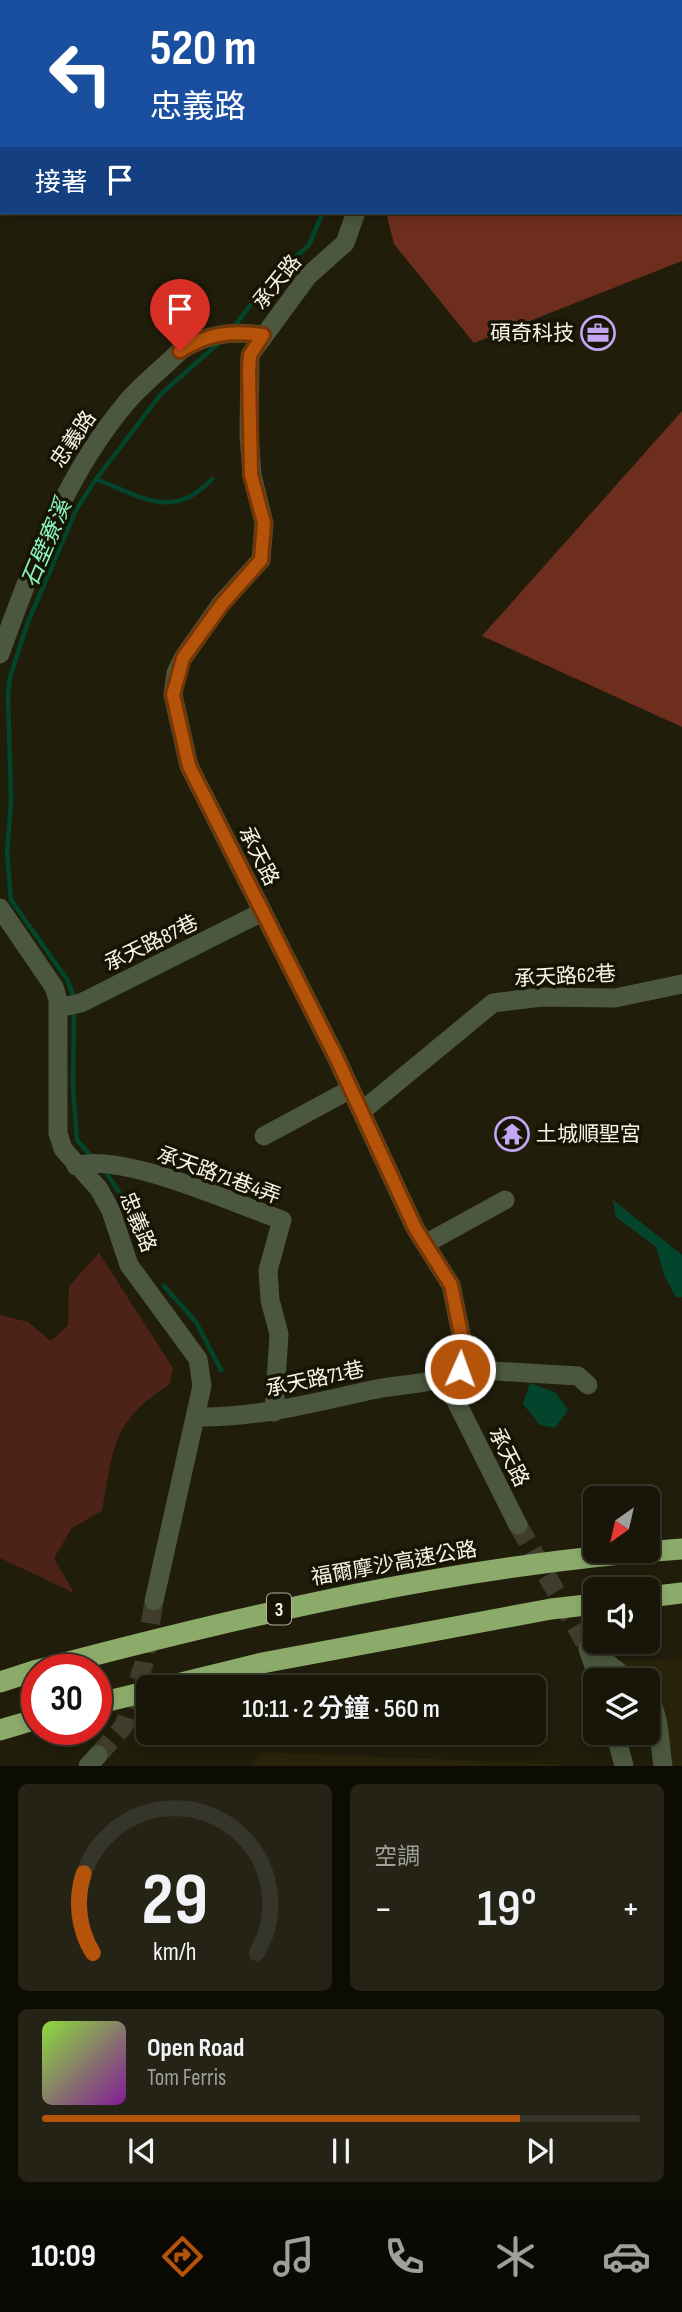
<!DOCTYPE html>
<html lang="zh-TW">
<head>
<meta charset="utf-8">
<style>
	:root { --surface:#181608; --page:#252316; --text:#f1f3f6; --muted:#9f9f9c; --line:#363529; --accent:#b45309 }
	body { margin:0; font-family:"Sofia Sans Condensed","Noto Sans TC",sans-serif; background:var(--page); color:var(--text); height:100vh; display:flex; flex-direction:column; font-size:26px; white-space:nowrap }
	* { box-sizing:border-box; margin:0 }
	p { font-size:23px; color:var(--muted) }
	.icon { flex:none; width:38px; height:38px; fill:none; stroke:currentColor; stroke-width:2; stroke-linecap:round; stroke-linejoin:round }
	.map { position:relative; height:1766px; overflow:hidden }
	.drawer { display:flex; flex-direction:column; gap:18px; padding:18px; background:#0d0c04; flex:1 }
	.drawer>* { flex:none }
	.hud { position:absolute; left:0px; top:0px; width:682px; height:214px; box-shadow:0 4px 10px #0003,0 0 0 2px var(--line); background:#1a4fa0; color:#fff; overflow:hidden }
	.needle { width:46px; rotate:214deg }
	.fabs { position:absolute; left:583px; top:1486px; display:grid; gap:14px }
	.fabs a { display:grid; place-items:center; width:77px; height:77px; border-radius:10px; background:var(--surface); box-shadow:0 4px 10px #0003,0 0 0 2px var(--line); font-size:35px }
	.speed { position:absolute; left:21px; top:1654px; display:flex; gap:14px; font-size:35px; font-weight:700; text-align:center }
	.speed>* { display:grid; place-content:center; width:91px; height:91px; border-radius:50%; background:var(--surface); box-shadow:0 4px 10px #0003,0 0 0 2px var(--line); line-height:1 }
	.speed .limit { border:10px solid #d22; background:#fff; color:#111 }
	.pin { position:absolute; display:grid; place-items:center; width:60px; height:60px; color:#fff; margin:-72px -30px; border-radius:50% 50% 50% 0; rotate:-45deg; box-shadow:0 0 7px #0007 }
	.pin .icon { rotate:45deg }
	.me { position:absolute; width:77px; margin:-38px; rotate:2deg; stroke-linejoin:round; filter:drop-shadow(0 0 5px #0008) }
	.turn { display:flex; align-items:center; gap:24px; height:147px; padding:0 35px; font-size:32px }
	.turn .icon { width:91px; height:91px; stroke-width:2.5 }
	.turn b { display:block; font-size:49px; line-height:60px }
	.then { display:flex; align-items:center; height:66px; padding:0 35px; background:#0003; gap:14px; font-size:26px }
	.big { font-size:52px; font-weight:600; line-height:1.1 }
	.drawer .tile { flex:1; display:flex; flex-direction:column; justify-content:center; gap:10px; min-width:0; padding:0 24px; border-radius:10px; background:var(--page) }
	.drawer .dial { align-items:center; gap:0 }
	.dial svg { height:182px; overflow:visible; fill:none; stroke:var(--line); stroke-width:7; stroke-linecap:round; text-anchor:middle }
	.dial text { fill:var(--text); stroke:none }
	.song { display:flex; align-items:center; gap:21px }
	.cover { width:84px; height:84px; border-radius:10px; background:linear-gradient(135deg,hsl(90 70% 55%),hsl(290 70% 35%)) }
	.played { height:7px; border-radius:4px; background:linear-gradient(90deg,var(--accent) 80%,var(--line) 80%) }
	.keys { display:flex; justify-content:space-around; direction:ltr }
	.heat { display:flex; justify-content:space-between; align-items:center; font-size:38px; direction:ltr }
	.drawer .tiles { flex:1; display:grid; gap:18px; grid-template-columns:1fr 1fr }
	.tile:last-child { grid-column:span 2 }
	.trip { position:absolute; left:136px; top:1675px; width:410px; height:70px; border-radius:10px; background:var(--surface); box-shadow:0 4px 10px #0003,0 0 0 2px var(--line); font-weight:600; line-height:70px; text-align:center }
	.dock { display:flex; height:112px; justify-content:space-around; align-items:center; background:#0a0903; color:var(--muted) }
	.dock .icon { width:49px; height:49px }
	.dock .on { color:var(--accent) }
	.dock b { font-size:32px; color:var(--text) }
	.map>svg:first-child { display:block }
</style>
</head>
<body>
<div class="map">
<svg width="682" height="1766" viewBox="0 0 682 1766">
	<rect width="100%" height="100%" fill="#201d0b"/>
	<!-- built -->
	<path fill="#28230a" d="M682,1659V1766H672L664,1726L648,1680H641L609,1660Z
		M263,1752L598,1766H249Z"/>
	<!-- green -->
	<path fill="#4d2217" d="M99,1253L173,1368L170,1384C111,1422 114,1447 102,1511L72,1528L54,1558L74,1593L0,1558V1315L28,1322L51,1341L68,1325L69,1286Z"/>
	<!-- forest -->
	<path fill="#6e2e1e" d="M272,0H682V261L474,343L394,244L386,212H681V2Z
		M682,411V727L482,636Z"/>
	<!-- water -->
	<path fill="#03452c" d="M613,1200L682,1255V1297H676L664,1275L656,1247L616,1217Z
		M530,1383L556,1393L568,1410L555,1428L540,1425L523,1404Z"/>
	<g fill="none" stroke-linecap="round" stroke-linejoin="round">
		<!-- stream -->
		<path stroke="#03452c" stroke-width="4.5" d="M153,0L154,2
			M233,328L272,277L309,245L323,212
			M96,479C142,497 173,521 212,479
			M74,998L68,981L11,900L7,853L11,801L8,695L10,677L28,622L76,510L96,479L161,394L220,342
			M74,1011L73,1087L77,1140L92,1157
			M105,1171L129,1207L131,1229
			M164,1286L196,1322L221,1370"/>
		<!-- minor-tunnel -->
		<path stroke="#403d2c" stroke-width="19" stroke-dasharray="19 10" stroke-linecap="butt" d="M518,1525L588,1648
			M98,1755L124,1726L144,1663L154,1601"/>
		<!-- minor -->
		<path stroke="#4b573e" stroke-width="19" d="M223,0L224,2
			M0,654C32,565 65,476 126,403C142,384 163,368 180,351C208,333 232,331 263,335
			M0,908L54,987L58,1000V1133L63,1149L99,1189L111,1211L129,1265L198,1359L202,1386L154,1601
			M58,1008L81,1003L262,912
			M362,1111L493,1003L541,997L615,998L682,984
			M264,1136L351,1089
			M76,1166C120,1151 235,1204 282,1220L268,1270L270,1300L279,1334L274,1412
			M425,1244L505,1200
			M460,1369L578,1376L588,1385
			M445,1379L518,1525
			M195,1417C257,1418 312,1403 372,1390C402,1383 434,1386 460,1369L463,1344L451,1285L415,1228L336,1057L189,766L173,695L176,673L183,658L221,604L261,560L264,523L252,475L249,435L250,355L308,276L345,243L356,212
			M588,1648L629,1680
			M588,1649L599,1680
			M648,1697C661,1718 659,1742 663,1766
			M615,1732L624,1766
			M88,1766L98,1755"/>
		<!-- highway -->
		<path stroke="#8caa69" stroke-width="21" d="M648,1597L682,1593
			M38,1670C249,1614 463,1564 682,1549
			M0,1682L37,1670
			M165,1687L262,1663L551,1609L595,1604
			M96,1704L149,1691
			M0,1730L37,1719"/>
	</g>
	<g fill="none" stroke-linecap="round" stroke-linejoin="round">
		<!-- route casing -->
		<g stroke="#753606" stroke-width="18">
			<path id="route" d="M180,351C208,333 231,331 263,335L250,355L249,372L251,475L264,523L261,560L222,604L183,658L173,695L189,766L336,1057L415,1228L451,1285L463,1344L460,1369"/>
		</g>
		<!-- route -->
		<use href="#route" stroke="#b45309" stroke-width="12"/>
	</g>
	<!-- icons -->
	<defs>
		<g id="office-ring" transform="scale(1.75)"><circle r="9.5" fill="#171404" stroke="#c3a7f2" stroke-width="1.5"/><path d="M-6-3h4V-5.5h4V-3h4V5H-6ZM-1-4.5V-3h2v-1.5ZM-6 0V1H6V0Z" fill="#c3a7f2"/></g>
		<g id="temple-ring" transform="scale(1.75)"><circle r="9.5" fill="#171404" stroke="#c3a7f2" stroke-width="1.5"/><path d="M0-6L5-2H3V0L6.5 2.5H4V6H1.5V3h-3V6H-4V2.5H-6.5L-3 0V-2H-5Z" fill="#c3a7f2"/></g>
	</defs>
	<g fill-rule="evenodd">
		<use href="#office-ring" x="598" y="333"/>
		<use href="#temple-ring" x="512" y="1134"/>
	</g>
	<g text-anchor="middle" stroke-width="7" stroke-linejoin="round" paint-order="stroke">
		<!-- shield labels -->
		<rect fill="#171404" stroke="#b3b1a4" stroke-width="2" x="267" y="1593.5" width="24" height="31" rx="5"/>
		<g font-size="19" font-weight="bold" fill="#f6f4e8">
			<text x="279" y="1616">3</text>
		</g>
		<!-- street labels -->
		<g font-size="21" fill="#f6f4e8" stroke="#171404">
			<text transform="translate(277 282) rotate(-51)" y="7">承天路</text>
			<text transform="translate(73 439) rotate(-56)" y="7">忠義路</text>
			<text transform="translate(259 856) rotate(63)" y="7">承天路</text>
			<text transform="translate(151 943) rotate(-26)" y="7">承天路87巷</text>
			<text transform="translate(565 976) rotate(-3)" y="7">承天路62巷</text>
			<text transform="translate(219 1175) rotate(20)" y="7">承天路71巷4弄</text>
			<text transform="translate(138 1222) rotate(68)" y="7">忠義路</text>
			<text transform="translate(315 1379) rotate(-12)" y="7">承天路71巷</text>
			<text transform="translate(509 1457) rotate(63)" y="7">承天路</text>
			<text transform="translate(394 1563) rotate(-10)" y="7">福爾摩沙高速公路</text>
		</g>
		<!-- poi labels -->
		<g font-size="21" fill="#f6f4e8" stroke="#171404" text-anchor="end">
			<text x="574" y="340">碩奇科技</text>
			<text x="536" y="1141" text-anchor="start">土城順聖宮</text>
		</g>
		<!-- water labels -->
		<g font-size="23" font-style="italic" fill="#8bf5bf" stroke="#171404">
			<text transform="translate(46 543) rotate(-67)" y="8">石壁寮溪</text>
		</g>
	</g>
</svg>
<div class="fabs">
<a><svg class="needle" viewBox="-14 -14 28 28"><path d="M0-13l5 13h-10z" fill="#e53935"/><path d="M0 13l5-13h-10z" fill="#9f9f9c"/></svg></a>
<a><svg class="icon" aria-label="sound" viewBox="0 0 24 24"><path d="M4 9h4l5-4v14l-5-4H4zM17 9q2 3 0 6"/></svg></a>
<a><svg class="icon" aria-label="layers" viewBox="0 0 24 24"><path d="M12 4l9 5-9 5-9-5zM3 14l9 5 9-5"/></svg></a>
</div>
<div class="speed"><div class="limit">30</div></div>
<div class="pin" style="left:180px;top:351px;background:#d93025"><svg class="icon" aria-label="arrive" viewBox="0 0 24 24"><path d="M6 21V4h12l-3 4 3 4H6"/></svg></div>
<svg class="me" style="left:460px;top:1369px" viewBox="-20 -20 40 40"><circle r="17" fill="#b45309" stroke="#fff" stroke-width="3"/><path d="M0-11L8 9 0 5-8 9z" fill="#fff"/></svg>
<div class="trip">10:11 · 2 分鐘 · 560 m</div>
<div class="hud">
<div class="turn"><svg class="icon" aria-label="left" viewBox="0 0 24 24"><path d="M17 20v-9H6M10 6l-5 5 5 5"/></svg><div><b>520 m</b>忠義路</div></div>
<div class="then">接著<svg class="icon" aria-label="arrive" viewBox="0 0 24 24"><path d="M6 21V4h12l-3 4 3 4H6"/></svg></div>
</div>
</div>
<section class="drawer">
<div class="tiles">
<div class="tile dial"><svg viewBox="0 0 100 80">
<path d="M14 69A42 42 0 1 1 86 69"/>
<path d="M14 69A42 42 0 0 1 10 34" stroke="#b45309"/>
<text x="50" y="56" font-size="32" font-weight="700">29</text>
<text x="50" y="72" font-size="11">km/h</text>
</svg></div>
<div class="tile"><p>空調</p>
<div class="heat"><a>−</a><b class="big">19°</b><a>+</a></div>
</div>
<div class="tile">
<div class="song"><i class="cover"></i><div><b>Open Road</b><p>Tom Ferris</p></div></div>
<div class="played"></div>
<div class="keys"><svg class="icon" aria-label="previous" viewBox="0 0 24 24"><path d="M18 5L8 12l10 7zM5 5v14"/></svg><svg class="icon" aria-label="pause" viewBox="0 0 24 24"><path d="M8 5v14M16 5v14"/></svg><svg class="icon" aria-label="next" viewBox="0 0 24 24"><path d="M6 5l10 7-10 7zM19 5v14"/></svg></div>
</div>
</div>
</section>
<nav class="dock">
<b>10:09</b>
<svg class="icon on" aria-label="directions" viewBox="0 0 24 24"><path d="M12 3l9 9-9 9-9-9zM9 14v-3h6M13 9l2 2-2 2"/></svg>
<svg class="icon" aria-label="music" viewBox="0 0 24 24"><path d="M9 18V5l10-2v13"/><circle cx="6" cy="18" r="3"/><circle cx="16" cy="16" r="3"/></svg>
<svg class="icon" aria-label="phone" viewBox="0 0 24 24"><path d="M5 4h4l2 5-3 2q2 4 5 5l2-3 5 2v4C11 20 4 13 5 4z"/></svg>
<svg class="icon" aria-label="climate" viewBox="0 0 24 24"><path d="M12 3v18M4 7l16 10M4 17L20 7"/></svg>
<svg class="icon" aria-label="car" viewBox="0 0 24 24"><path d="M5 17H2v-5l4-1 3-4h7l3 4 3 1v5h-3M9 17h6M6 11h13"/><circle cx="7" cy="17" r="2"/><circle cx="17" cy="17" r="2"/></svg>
</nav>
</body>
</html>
